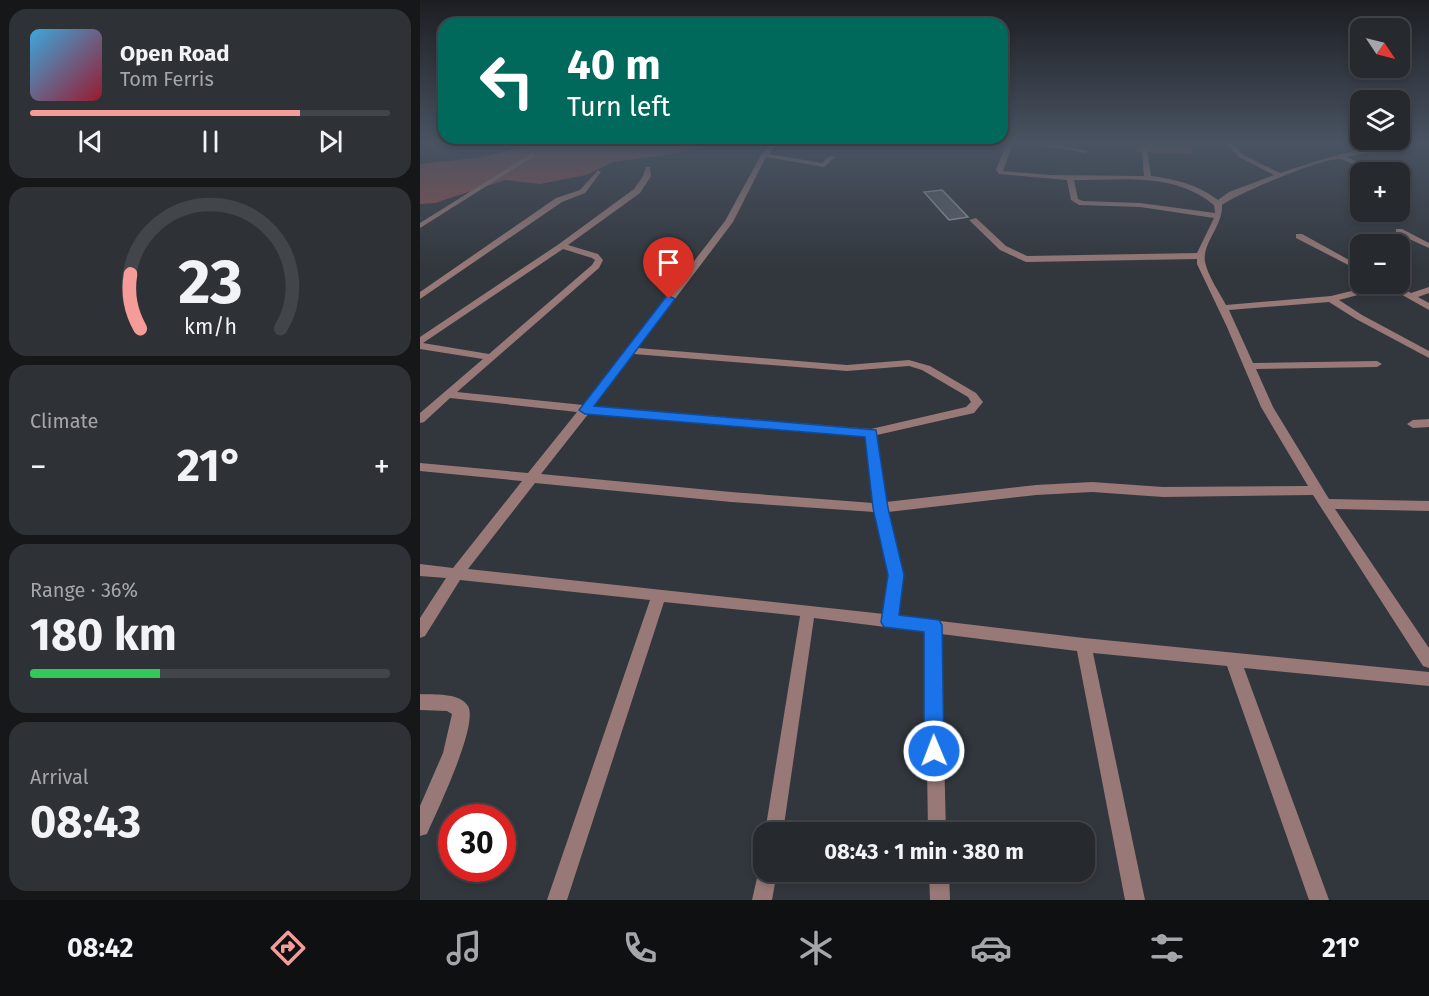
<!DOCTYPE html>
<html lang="en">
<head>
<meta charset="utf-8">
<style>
	:root { --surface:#26292e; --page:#2e3136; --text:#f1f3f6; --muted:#a4a6aa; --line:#42454a; --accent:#f59b98 }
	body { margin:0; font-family:"Fira Sans",sans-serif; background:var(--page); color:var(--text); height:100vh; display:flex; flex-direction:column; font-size:22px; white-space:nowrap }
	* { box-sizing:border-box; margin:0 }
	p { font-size:20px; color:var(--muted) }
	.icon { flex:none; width:33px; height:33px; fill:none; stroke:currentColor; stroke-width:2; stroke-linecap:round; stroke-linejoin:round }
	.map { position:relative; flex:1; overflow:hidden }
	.drawer { display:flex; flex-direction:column; gap:9px; padding:9px; background:#151719; width:420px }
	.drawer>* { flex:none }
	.guide { position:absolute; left:18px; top:18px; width:570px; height:126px; border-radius:18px; box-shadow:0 3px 9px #0003,0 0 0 2px var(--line); background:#00695c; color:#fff; overflow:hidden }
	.needle { width:39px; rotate:125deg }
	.fabs { position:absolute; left:930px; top:18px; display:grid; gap:12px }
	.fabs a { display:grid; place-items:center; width:60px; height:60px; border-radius:12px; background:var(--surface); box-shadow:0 3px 9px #0003,0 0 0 2px var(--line); font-size:30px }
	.speed { position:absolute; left:18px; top:804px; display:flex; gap:12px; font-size:30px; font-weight:700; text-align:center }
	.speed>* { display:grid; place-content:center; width:78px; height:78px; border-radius:50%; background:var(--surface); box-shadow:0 3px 9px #0003,0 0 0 2px var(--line); line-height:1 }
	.speed .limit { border:9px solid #d22; background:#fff; color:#111 }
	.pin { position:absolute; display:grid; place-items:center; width:51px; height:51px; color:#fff; margin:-62px -26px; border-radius:50% 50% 50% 0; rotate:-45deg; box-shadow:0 0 6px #0007 }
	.pin .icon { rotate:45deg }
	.me { position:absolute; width:66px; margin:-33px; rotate:359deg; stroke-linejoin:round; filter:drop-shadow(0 0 4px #0008) }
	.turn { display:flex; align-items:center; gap:21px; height:126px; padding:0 30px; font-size:27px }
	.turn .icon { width:78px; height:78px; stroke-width:2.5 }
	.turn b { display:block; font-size:42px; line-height:51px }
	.big { font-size:45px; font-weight:700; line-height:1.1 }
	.drawer .tile { flex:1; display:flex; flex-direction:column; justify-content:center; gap:9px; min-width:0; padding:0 21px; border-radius:18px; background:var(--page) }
	.drawer .dial { align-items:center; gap:0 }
	.dial svg { height:156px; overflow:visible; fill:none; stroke:var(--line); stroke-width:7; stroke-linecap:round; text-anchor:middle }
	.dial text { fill:var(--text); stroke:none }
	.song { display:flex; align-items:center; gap:18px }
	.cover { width:72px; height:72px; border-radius:9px; background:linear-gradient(135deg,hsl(200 70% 55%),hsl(350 70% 35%)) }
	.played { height:6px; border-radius:3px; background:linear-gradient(90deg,var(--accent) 75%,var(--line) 75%) }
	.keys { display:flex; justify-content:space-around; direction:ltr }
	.heat { display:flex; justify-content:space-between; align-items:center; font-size:33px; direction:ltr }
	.charge { height:9px; border-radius:4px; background:linear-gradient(90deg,#34c759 36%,var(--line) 0) }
	.trip { position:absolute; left:333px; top:822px; width:342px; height:60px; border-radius:18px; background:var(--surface); box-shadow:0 3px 9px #0003,0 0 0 2px var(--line); font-weight:700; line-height:60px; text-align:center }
	.tabs { display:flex; height:96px; justify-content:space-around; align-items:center; background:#0f1012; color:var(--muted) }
	.tabs .icon { width:42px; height:42px }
	.tabs .active { color:var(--accent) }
	.tabs b { font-size:27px; color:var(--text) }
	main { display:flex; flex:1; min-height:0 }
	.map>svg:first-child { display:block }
</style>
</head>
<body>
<main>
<section class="drawer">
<div class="tile">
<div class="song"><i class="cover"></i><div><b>Open Road</b><p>Tom Ferris</p></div></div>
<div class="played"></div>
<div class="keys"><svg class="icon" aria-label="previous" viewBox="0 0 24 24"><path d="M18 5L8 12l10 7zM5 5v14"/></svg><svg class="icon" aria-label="pause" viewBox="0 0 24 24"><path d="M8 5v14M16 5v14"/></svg><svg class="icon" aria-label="next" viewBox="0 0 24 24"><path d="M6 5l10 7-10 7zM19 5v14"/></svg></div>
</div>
<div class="tile dial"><svg viewBox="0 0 100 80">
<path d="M14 69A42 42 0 1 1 86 69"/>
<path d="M14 69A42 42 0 0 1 9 41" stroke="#f59b98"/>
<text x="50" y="56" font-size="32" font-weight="700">23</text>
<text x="50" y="72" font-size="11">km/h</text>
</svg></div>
<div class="tile"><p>Climate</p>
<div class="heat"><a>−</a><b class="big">21°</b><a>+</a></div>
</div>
<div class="tile"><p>Range · 36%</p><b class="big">180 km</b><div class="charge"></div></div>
<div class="tile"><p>Arrival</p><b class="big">08:43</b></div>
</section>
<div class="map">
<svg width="1009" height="900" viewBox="0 0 1009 900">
	<rect width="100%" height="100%" fill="#32373d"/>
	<!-- forest -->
	<path fill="#91504e" d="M119,143H304L246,155L193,162L166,175L120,184L85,180L15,203L0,204V164L63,157Z
		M705,143H769L773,154L715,152L718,146Z"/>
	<!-- building -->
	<path fill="#575d64" stroke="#959ca3" stroke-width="1.5" d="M522,190L528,196L548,217L529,220L504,192Z"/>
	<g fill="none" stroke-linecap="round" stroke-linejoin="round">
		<!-- street -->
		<path fill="#987977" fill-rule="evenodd" d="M352,143H359L349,154L402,163L410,156L415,157L404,167L346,157L313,222L218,348L427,365L489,360L510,366L556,393L563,402L554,413L457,435L466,502L616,485L672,482L743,487L888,486L841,407L807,327L777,264V259L606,262L580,250L549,220L556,218L586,246L607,256L777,253L794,218L720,207L659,205L651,200L647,180L579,174L576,170L586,145L583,143L593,144L583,171L630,175L724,176L722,151L727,150L731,176C756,179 778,185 798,200L809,192L854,175L819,157L805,143H812L823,155L860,173C905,158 951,143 998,143L927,157L950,168V170C939,171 931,161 920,159C903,157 817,194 802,205C803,226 782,243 785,262C788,276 799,292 806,305L911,296L960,284H975L991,293L1009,287V293L998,297L1009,303V310L968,287L919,300L942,315L1009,351V358L936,319L909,302L809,310L833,363L957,361L962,364L957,367L836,369L853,407L909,499L1009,501V511L915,509L1009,648V668L1003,666L893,495L743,497L672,492L616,495L468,512L483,575L478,616L664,638L1009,672V686L824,668L909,900H889L807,666L673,653L725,900H705L657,651L521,634L526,832H508L505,632L394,618L363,832H345L380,616L244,602L147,900H127L230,600L40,580L5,636L0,638V618L26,578L0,576V564L33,568L102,481L0,471V463L108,473L157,412L30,398L4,422L0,423V413L63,359L0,349V337L139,244L214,189L223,176L226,167H230L231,176L220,193L148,245L178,254L183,260L179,268L37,392L163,405L305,221L341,155ZM654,180C702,180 755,172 794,205L795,213L720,203L663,201L658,199ZM143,249L172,258L175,260L172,265L69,354L3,343ZM214,354L427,371L489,366L502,370L548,397L551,402L546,407L451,429L174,406ZM169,413L446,436L453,503L311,492L121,474ZM115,483L311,502L454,512L469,575L464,614L48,569Z
			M608,143H625L668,151L665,153Z
			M112,153L115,155L114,156L0,228V223Z
			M178,170L181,172L165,193L142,202L0,299V292L136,198L160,190Z
			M976,229H982L1009,243V248L976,233Z
			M876,234H882L940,266V271L876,238Z
			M1009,419V427L993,428L987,424L993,420Z
			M0,694C14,695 39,692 48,706C59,725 16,813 7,834L0,836V806L23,753L32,714L27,711L0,710Z
			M344,864V872H357L352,900H332L340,865Z
			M509,872H529L530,900H510Z"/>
	</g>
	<!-- sky -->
	<linearGradient id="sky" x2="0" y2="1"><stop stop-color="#1c1e22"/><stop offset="0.53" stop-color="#495362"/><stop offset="1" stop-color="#495362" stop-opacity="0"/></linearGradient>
	<rect width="1009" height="269" fill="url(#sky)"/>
	<!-- route -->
	<path fill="#1a73e8" stroke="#114b97" stroke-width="1.5" d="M249,296L255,299L174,406L456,430L468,508L484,575L479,615L519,620L522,625L524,751L521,758L514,761L507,758L504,751V632L464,627L461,622L468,575L453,508L445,437L165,414L159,410L246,297Z"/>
</svg>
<div class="fabs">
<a><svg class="needle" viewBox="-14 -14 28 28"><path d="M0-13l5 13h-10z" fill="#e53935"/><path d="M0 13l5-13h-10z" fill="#a4a6aa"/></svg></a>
<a><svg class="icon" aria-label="layers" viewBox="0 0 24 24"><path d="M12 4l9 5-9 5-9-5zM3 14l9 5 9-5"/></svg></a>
<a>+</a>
<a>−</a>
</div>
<div class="speed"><div class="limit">30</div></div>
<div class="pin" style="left:249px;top:299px;background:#d93025"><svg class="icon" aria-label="arrive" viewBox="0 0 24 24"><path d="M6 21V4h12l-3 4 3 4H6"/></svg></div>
<svg class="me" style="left:514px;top:751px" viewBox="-20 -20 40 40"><circle r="17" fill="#1a73e8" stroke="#fff" stroke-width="3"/><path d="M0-11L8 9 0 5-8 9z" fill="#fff"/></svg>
<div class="trip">08:43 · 1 min · 380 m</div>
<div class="guide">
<div class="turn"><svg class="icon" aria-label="left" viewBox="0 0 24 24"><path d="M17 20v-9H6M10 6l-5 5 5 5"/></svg><div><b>40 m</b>Turn left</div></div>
</div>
</div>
</main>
<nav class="tabs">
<b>08:42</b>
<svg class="icon active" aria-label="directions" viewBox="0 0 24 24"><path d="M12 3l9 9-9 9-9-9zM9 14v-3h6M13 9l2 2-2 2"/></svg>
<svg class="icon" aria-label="music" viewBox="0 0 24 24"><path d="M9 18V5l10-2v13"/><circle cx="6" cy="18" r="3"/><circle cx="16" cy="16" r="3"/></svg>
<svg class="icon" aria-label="phone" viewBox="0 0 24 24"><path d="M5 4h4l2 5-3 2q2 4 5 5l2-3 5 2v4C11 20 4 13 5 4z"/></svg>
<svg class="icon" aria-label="climate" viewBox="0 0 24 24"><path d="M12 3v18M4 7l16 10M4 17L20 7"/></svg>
<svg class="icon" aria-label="car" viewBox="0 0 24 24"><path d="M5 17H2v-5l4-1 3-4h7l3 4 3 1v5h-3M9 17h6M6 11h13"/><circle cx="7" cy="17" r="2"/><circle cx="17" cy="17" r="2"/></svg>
<svg class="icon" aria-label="filters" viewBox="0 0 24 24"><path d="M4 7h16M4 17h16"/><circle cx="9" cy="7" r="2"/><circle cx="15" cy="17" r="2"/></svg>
<b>21°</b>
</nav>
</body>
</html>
